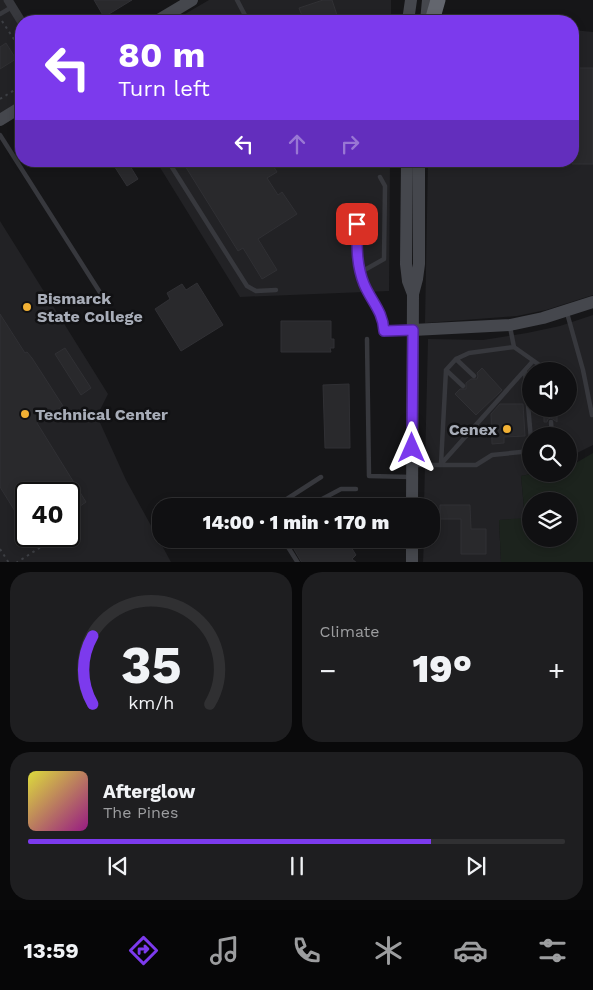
<!DOCTYPE html>
<html lang="en">
<head>
<meta charset="utf-8">
<style>
	:root { --surface:#101012; --page:#1e1e20; --text:#f1f3f6; --muted:#9c9d9f; --line:#303032; --accent:#7c3aed }
	body { margin:0; font-family:"Work Sans",sans-serif; background:var(--page); color:var(--text); height:100vh; display:flex; flex-direction:column; font-size:19px; white-space:nowrap }
	* { box-sizing:border-box; margin:0 }
	p { font-size:16px; color:var(--muted) }
	.icon { flex:none; width:28px; height:28px; fill:none; stroke:currentColor; stroke-width:2; stroke-linecap:round; stroke-linejoin:round }
	.map { position:relative; height:562px; overflow:hidden }
	.drawer { display:flex; flex-direction:column; gap:10px; padding:10px; background:#09090a; flex:1 }
	.drawer>* { flex:none }
	.hud { position:absolute; left:15px; top:15px; width:564px; height:152px; border-radius:20px; box-shadow:0 2px 8px #0003,0 0 0 1px var(--line); background:#7c3aed; color:#fff; overflow:hidden }
	.tools { position:absolute; left:522px; top:362px; display:grid; gap:10px }
	.tools a { display:grid; place-items:center; width:55px; height:55px; border-radius:50%; background:var(--surface); box-shadow:0 2px 8px #0003,0 0 0 1px var(--line); font-size:25px }
	.speed { position:absolute; left:15px; top:482px; display:flex; gap:10px; font-size:25px; font-weight:700; text-align:center }
	.speed>* { display:grid; place-content:center; width:65px; height:65px; border-radius:50%; background:var(--surface); box-shadow:0 2px 8px #0003,0 0 0 1px var(--line); line-height:1 }
	.speed .limit { border:2px solid #111; border-radius:8px; background:#fff; color:#111 }
	.pin { position:absolute; display:grid; place-items:center; width:42px; height:42px; color:#fff; margin:-21px; border-radius:10px; box-shadow:0 2px 8px #0006 }
	.me { position:absolute; width:55px; margin:-28px; rotate:0deg; stroke-linejoin:round; filter:drop-shadow(0 0 4px #0008) }
	.turn { display:flex; align-items:center; gap:18px; height:105px; padding:0 20px; font-size:22px }
	.turn .icon { width:65px; height:65px; stroke-width:2.5 }
	.turn b { display:block; font-size:35px; line-height:42px }
	.lanes { display:flex; align-items:center; height:48px; padding:0 20px; background:#0003; justify-content:center; gap:25px; direction:ltr }
	.lanes .off { opacity:.35 }
	.big { font-size:38px; font-weight:800; line-height:1.1 }
	.drawer .card { flex:1; display:flex; flex-direction:column; justify-content:center; gap:8px; min-width:0; padding:0 18px; border-radius:20px; background:var(--page) }
	.drawer .dial { align-items:center; gap:0 }
	.dial svg { height:130px; overflow:visible; fill:none; stroke:var(--line); stroke-width:7; stroke-linecap:round; text-anchor:middle }
	.dial text { fill:var(--text); stroke:none }
	.song { display:flex; align-items:center; gap:15px }
	.cover { width:60px; height:60px; border-radius:8px; background:linear-gradient(135deg,hsl(60 70% 55%),hsl(310 70% 35%)) }
	.played { height:5px; border-radius:2px; background:linear-gradient(90deg,var(--accent) 75%,var(--line) 75%) }
	.keys { display:flex; justify-content:space-around; direction:ltr }
	.heat { display:flex; justify-content:space-between; align-items:center; font-size:28px; direction:ltr }
	.drawer .tiles { flex:1; display:grid; gap:10px; grid-template-columns:1fr 1fr }
	.card:last-child { grid-column:span 2 }
	.trip { position:absolute; left:152px; top:498px; width:288px; height:50px; border-radius:20px; background:var(--surface); box-shadow:0 2px 8px #0003,0 0 0 1px var(--line); font-weight:800; line-height:50px; text-align:center }
	.tab-bar { display:flex; height:80px; justify-content:space-around; align-items:center; background:#060607; color:var(--muted) }
	.tab-bar .icon { width:35px; height:35px }
	.tab-bar .current { color:var(--accent) }
	.tab-bar b { font-size:22px; color:var(--text) }
	.map>svg:first-child { display:block }
</style>
</head>
<body>
<div class="map">
<svg width="593" height="563" viewBox="0 0 593 563">
	<rect width="100%" height="100%" fill="#161618"/>
	<!-- built -->
	<path fill="#222225" fill-rule="evenodd" d="M0,0H8L21,21V107L0,120Z
		M209,0H391V21H173Z
		M573,30L593,32V295L546,310L517,316L425,323L428,161H572Z
		M156,161H390L389,291L240,297Z
		M0,221L108,394L97,416L126,480L171,562H0ZM26,494H69V536H26Z
		M593,315V445L571,456L570,466L569,467V436H531V474L521,476L525,519L499,520L501,562L423,563L424,539H431V506H424L428,339L483,340L527,333L560,326ZM531,371H569V409H531Z"/>
	<!-- green -->
	<path fill="#1c231d" fill-rule="evenodd" d="M593,453V562H501L499,520L525,518L521,476L531,474H569V467ZM531,501H569V539H531Z"/>
	<!-- building -->
	<path fill="#29292c" stroke="#303034" d="M94,0H132L104,17Z
		M323,0H332L339,21H304L299,8Z
		M6,43L16,59L0,69V47Z
		M572,68H593V164H572Z
		M111,161H127L138,179L127,186Z
		M182,161H270L277,172L267,178L278,195L282,192L297,214L258,239L277,270L262,279L243,248L238,251Z
		M197,283L223,325L181,351L155,309L170,299L167,293L182,284L186,290Z
		M0,314L25,353L27,352L32,358L63,406L37,423L86,502L69,514V494H26V529L0,487Z
		M281,321H331V339H334V348H330L331,352H281Z
		M65,348L91,388L81,395L55,354Z
		M482,368L502,390L476,415L455,394L460,389H466V383L471,379H477L478,376L477,373Z
		M349,384L350,448H325L323,385Z
		M500,404H523L525,436L504,437V443L492,444L491,414Z
		M544,409H557V422L551,418L548,419L547,422H544Z
		M440,505H470L471,529H486V554H461V519H440Z
		M288,539H346L356,555L352,559L357,563H302Z"/>
	<g fill="none" stroke-linecap="round" stroke-linejoin="round">
		<!-- path -->
		<path stroke="#3d3f44" stroke-width="2" stroke-dasharray="2.5 4" stroke-linecap="butt" d="M2,21L21,50
			M0,99L21,86
			M38,536L43,545
			M0,549L9,563
			M16,563L58,536"/>
		<!-- lane -->
		<path stroke="#37383d" stroke-width="4.5" d="M237,0L248,21
			M0,14L12,7
			M0,135L101,294
			M168,161L247,286L256,291L276,290
			M357,206C357,232 354,260 364,284C372,301 384,312 384,331L410,330
			M361,272L384,259L385,186L380,177
			M567,313L583,370L592,415L593,414
			M510,327L514,347L548,371
			M367,339L369,476L411,477
			M456,359L474,376
			M446,370L463,386
			M525,371L531,439
			M551,422L552,436
			M441,464L446,370L456,359L469,353L514,347
			M441,464L533,361
			M414,465H476L492,455L531,451
			M290,497L291,506
			M276,506L321,477
			M309,506L341,489H356
			M283,539L298,563"/>
		<!-- street -->
		<path stroke="#37383d" stroke-width="9" d="M8,0L21,21"/>
		<!-- secondary -->
		<path stroke="#45474d" stroke-width="12" d="M157,21L192,0
			M408,21L411,0
			M426,21L428,0
			M0,120L21,107
			M407,161L406,264L408,281L413,294
			M413,330L510,325L543,318L593,302
			M412,506L413,294L417,279L419,264V161
			M412,563V539"/>
		<!-- highway -->
		<path stroke="#63666e" stroke-width="15" d="M432,21L438,0"/>
	</g>
	<g fill="none" stroke-linecap="round" stroke-linejoin="round">
		<!-- route casing -->
		<g stroke="#51269a" stroke-width="12">
			<path id="route" d="M357,224C357,245 356,264 364,284C371,301 383,311 384,331L413,330L412,448"/>
		</g>
		<!-- route -->
		<use href="#route" stroke="#7c3aed" stroke-width="9"/>
	</g>
	<!-- markers -->
	<g fill="#f2b134" stroke="#111113" stroke-width="2">
		<circle cx="27" cy="307" r="5"/>
		<circle cx="25" cy="414" r="5"/>
		<circle cx="507" cy="429" r="5"/>
	</g>
	<g text-anchor="middle" stroke-width="5" stroke-linejoin="round" paint-order="stroke">
		<!-- poi labels -->
		<g font-size="16" font-weight="bold" fill="#a8adb8" stroke="#111113" text-anchor="start">
			<text x="37" y="304">Bismarck<tspan x="37" dy="18">State College</tspan></text>
			<text x="35" y="420">Technical Center</text>
			<text x="497" y="435" text-anchor="end">Cenex</text>
		</g>
	</g>
</svg>
<div class="tools">
<a><svg class="icon" aria-label="sound" viewBox="0 0 24 24"><path d="M4 9h4l5-4v14l-5-4H4zM17 9q2 3 0 6"/></svg></a>
<a><svg class="icon" aria-label="search" viewBox="0 0 24 24"><circle cx="10" cy="10" r="6"/><path d="M15 15l6 6"/></svg></a>
<a><svg class="icon" aria-label="layers" viewBox="0 0 24 24"><path d="M12 4l9 5-9 5-9-5zM3 14l9 5 9-5"/></svg></a>
</div>
<div class="speed"><div class="limit">40</div></div>
<div class="pin" style="left:357px;top:224px;background:#d93025"><svg class="icon" aria-label="arrive" viewBox="0 0 24 24"><path d="M6 21V4h12l-3 4 3 4H6"/></svg></div>
<svg class="me" style="left:412px;top:448px" viewBox="-20 -20 40 40"><path d="M0-17L14 15 0 8-14 15z" fill="#7c3aed" stroke="#fff" stroke-width="4"/></svg>
<div class="trip">14:00 · 1 min · 170 m</div>
<div class="hud">
<div class="turn"><svg class="icon" aria-label="left" viewBox="0 0 24 24"><path d="M17 20v-9H6M10 6l-5 5 5 5"/></svg><div><b>80 m</b>Turn left</div></div>
<div class="lanes"><svg class="icon" aria-label="left" viewBox="0 0 24 24"><path d="M17 20v-9H6M10 6l-5 5 5 5"/></svg><svg class="icon off" aria-label="ahead" viewBox="0 0 24 24"><path d="M12 20V5M6 11l6-6 6 6"/></svg><svg class="icon off" aria-label="right" viewBox="0 0 24 24"><path d="M7 20v-9h11M14 6l5 5-5 5"/></svg></div>
</div>
</div>
<section class="drawer">
<div class="tiles">
<div class="card dial"><svg viewBox="0 0 100 80">
<path d="M14 69A42 42 0 1 1 86 69"/>
<path d="M14 69A42 42 0 0 1 14 27" stroke="#7c3aed"/>
<text x="50" y="56" font-size="32" font-weight="700">35</text>
<text x="50" y="72" font-size="11">km/h</text>
</svg></div>
<div class="card"><p>Climate</p>
<div class="heat"><a>−</a><b class="big">19°</b><a>+</a></div>
</div>
<div class="card">
<div class="song"><i class="cover"></i><div><b>Afterglow</b><p>The Pines</p></div></div>
<div class="played"></div>
<div class="keys"><svg class="icon" aria-label="previous" viewBox="0 0 24 24"><path d="M18 5L8 12l10 7zM5 5v14"/></svg><svg class="icon" aria-label="pause" viewBox="0 0 24 24"><path d="M8 5v14M16 5v14"/></svg><svg class="icon" aria-label="next" viewBox="0 0 24 24"><path d="M6 5l10 7-10 7zM19 5v14"/></svg></div>
</div>
</div>
</section>
<nav class="tab-bar">
<b>13:59</b>
<svg class="icon current" aria-label="directions" viewBox="0 0 24 24"><path d="M12 3l9 9-9 9-9-9zM9 14v-3h6M13 9l2 2-2 2"/></svg>
<svg class="icon" aria-label="music" viewBox="0 0 24 24"><path d="M9 18V5l10-2v13"/><circle cx="6" cy="18" r="3"/><circle cx="16" cy="16" r="3"/></svg>
<svg class="icon" aria-label="phone" viewBox="0 0 24 24"><path d="M5 4h4l2 5-3 2q2 4 5 5l2-3 5 2v4C11 20 4 13 5 4z"/></svg>
<svg class="icon" aria-label="climate" viewBox="0 0 24 24"><path d="M12 3v18M4 7l16 10M4 17L20 7"/></svg>
<svg class="icon" aria-label="car" viewBox="0 0 24 24"><path d="M5 17H2v-5l4-1 3-4h7l3 4 3 1v5h-3M9 17h6M6 11h13"/><circle cx="7" cy="17" r="2"/><circle cx="17" cy="17" r="2"/></svg>
<svg class="icon" aria-label="filters" viewBox="0 0 24 24"><path d="M4 7h16M4 17h16"/><circle cx="9" cy="7" r="2"/><circle cx="15" cy="17" r="2"/></svg>
</nav>
</body>
</html>
